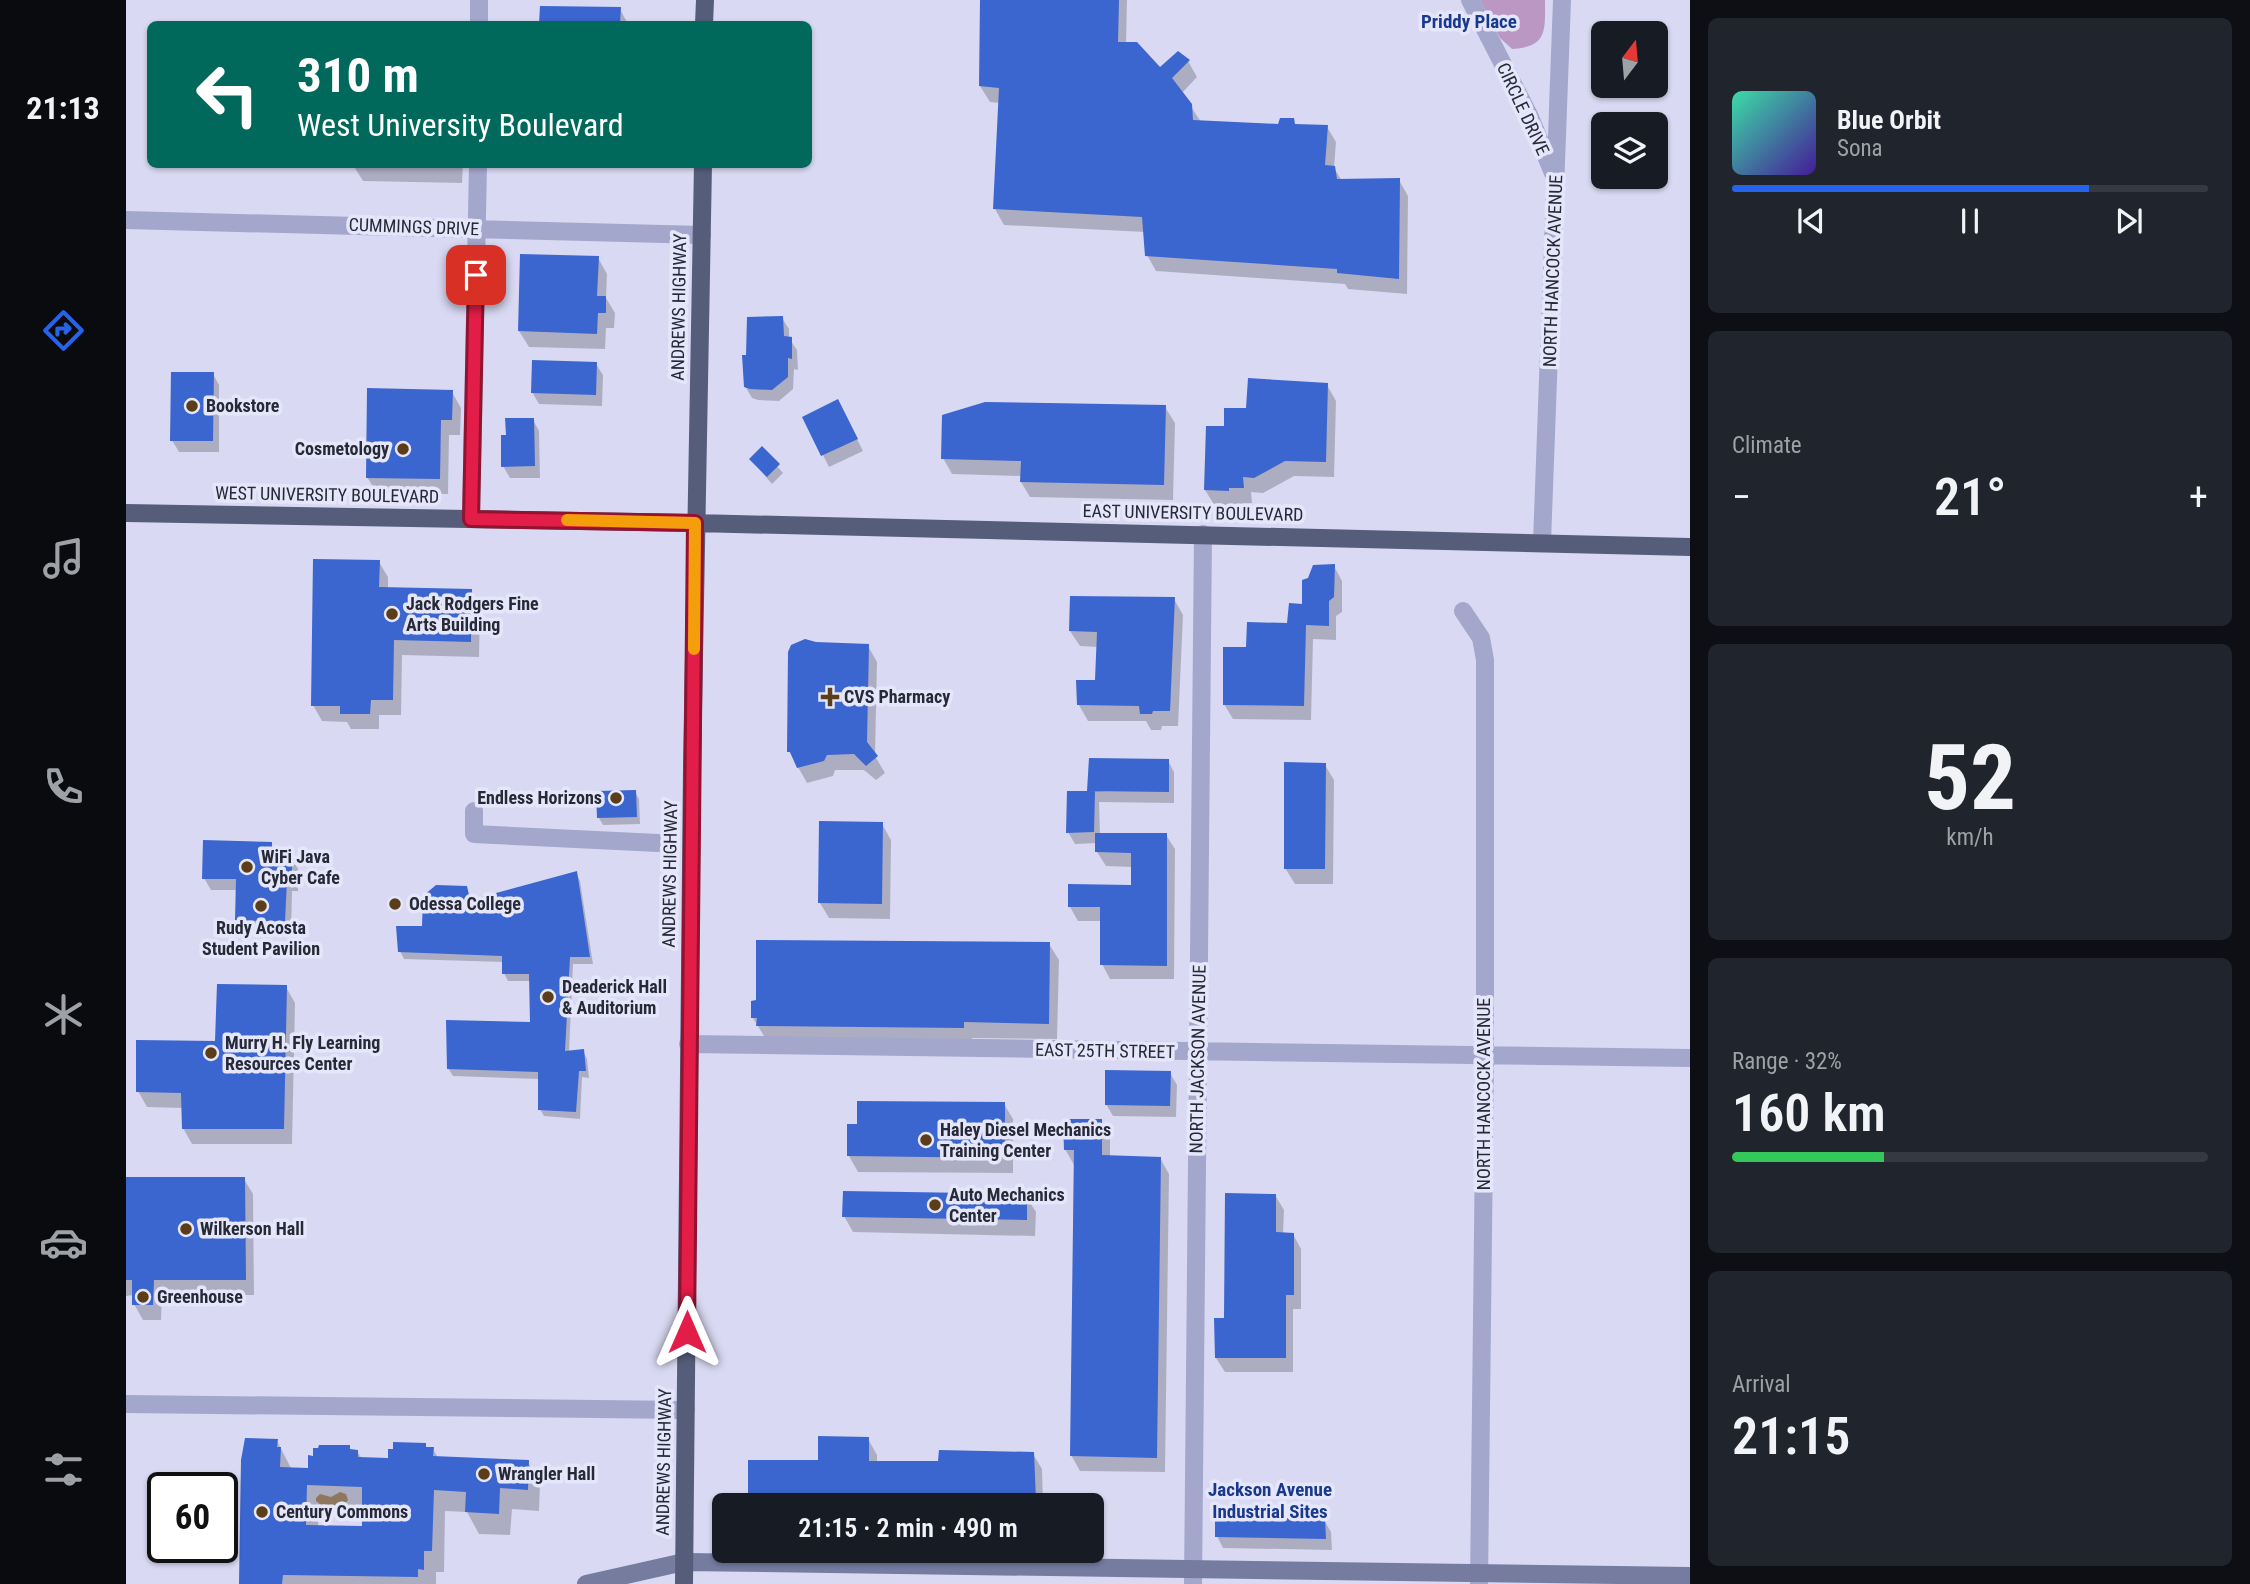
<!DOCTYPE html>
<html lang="en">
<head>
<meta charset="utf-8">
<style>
	:root { --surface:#171b24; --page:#20242c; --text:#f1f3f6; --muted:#9ea1a6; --line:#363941; --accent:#2563eb }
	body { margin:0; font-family:"Roboto Condensed",sans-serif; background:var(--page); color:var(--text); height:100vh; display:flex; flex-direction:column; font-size:26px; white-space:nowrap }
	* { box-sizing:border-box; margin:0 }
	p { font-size:23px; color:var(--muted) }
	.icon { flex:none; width:38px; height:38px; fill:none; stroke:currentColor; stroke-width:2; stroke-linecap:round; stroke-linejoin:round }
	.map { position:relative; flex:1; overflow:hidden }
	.side { display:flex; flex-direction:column; gap:18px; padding:18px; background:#0d0f14; width:560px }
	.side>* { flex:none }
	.hud { position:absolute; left:21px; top:21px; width:665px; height:147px; border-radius:10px; box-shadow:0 2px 5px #0004; background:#00695c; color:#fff; overflow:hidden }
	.needle { width:46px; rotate:16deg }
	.buttons { position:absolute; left:1465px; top:21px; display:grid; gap:14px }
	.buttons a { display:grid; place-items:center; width:77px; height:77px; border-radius:10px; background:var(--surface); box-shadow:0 2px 5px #0004; font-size:35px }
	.speed { position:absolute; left:21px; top:1472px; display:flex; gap:14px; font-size:35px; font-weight:700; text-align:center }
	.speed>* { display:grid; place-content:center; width:91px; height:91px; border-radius:50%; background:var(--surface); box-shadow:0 2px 5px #0004; line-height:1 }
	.speed .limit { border:4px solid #111; border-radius:10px; background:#fff; color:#111 }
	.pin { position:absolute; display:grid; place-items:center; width:60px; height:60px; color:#fff; margin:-30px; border-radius:14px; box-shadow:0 4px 10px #0006 }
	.me { position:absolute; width:77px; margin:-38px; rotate:0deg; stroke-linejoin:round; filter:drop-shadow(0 0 5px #0008) }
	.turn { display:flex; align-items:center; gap:24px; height:147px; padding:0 35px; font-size:32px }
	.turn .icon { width:91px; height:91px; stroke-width:2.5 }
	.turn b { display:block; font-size:49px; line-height:60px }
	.big { font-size:52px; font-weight:600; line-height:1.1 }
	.side .card { flex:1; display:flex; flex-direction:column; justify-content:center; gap:10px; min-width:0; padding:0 24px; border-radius:10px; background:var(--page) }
	.side .dial { align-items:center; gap:0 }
	.dial b { font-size:91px; line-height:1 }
	.song { display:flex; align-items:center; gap:21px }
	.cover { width:84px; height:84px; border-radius:10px; background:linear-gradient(135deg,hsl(160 70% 55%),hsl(260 70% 35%)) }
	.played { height:7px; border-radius:4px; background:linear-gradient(90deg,var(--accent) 75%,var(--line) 75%) }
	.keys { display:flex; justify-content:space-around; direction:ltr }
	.heat { display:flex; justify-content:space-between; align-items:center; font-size:38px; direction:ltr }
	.charge { height:10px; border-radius:5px; background:linear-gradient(90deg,#34c759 32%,var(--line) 0) }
	.trip { position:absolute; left:586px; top:1493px; width:392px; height:70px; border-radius:10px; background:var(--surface); box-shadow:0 2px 5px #0004; font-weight:600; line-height:70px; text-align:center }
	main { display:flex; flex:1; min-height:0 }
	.menu { display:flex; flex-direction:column; width:126px; justify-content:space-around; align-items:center; background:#090b0e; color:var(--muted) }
	.menu .icon { width:49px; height:49px }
	.menu .active { color:var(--accent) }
	.menu b { font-size:32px; color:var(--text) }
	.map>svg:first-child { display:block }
</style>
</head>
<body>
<main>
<nav class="menu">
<b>21:13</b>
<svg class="icon active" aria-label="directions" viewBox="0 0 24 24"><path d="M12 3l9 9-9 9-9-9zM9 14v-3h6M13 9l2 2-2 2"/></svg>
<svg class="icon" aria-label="music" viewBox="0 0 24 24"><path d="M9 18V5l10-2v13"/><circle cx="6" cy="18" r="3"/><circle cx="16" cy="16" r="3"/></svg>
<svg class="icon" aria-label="phone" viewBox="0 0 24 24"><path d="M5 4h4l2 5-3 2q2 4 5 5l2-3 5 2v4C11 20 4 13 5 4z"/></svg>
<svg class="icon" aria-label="climate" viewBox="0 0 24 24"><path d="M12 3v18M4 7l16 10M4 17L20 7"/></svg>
<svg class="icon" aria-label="car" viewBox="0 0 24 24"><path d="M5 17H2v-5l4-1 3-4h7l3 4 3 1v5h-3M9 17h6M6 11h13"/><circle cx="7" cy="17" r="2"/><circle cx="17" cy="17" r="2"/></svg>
<svg class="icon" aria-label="filters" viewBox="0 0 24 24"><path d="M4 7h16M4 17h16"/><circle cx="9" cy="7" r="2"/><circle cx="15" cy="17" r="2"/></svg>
</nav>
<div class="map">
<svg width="1564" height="1584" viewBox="0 0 1564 1584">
	<rect width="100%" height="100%" fill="#d9d9f3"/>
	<!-- green -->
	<path fill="#bb98c3" d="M1354,0H1419C1419,30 1422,47 1386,49L1374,38Z"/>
	<!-- water -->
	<path fill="#b39576" d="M214,1492L220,1494L222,1500L217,1507L200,1509L190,1501V1498L194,1494L205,1497Z"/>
	<!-- shadow -->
	<path fill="#0003" fill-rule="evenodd" d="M855,0H1001L1000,44L1034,69L1062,61L1071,77L1056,93L1075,122L1201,127L1210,142L1208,168L1216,181L1273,180L1282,196L1281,294L1222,289L1219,284L1030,271L1021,255L1019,232L878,225L869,209L874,103L864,102L854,86Z
		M415,8L494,9L502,24H415Z
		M337,164L336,183L237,181L227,165Z
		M472,258L481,274L480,298L489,313L488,328H480L479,349L403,347L393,331Z
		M656,318L663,329V338L671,350L672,370L668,369L667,389L653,401L632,400L626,398L619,386L622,357Z
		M470,364L477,375L476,406L413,404L406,392Z
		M87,374L93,385V452H53L46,440Z
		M1201,385L1210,401L1208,477L1168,476L1137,493L1125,492L1126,503L1111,504V506H1089L1079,490L1099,428L1121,410Z
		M326,392L335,408L334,435H323L322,494L251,493L241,477Z
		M1039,407L1049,423L1047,500L904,497L895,482L896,476L826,474L817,458Z
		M718,413L737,451L703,467L678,418Z
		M407,420L413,431L414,478H384L377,466L381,437Z
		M636,449L657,473L646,484L625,460Z
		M253,562L262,577V589L345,590L354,606L353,657L276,655L275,715H253V729H225L221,722L196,721L187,705Z
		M1208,566L1216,581V612L1210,616V640L1187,639L1185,720L1107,719L1098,704L1122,649L1163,625Z
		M1048,599L1057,615L1052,726H1036L1035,730H1025L1020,721H962L953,705L971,681L972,647L954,646L944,631Z
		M742,646L751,662L749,756L759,773L750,780L738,770H709L707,776L681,783L663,751Z
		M1042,761L1048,772V803L973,802L974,835H1040L1049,849L1048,979H984L976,964L975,921H952L944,907L1007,886V867L980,866L971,852V843L949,844L942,832L964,793Z
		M1199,765L1208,780L1207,884H1169L1159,868Z
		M509,792L513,799L514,824L477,825L473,818Z
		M756,824L765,840L764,919L703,918L694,903Z
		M145,843L151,857H165L172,869V891H166L165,933L117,931L111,920L112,890H85L78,878Z
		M450,873L454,881L467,964H447L443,1052L457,1051L461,1059L463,1078L456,1077L454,1119L418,1116L414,1109V1079L327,1076L322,1068L405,1024L404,981H382L378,973V962L278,959L274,951L340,888L346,901Z
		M923,944L933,960L931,1039L846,1038V1043L641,1041L627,1018Z
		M160,987L169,1003L166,1144H66L57,1128V1108L21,1107L12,1091L90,1042Z
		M1044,1073L1051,1085L1050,1117L987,1116L980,1104Z
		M878,1104L887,1119V1173L732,1172L723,1156Z
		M975,1121L984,1136V1157L1034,1158L1043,1174L1039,1472L954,1471L945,1455L948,1165L939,1149Z
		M0,1179H118L127,1194L128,1295H36L35,1320H17L8,1304V1295L0,1296Z
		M1149,1195L1158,1210L1157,1234H1167L1175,1249V1309H1167V1372H1099L1090,1358L1100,1319Z
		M900,1196L910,1212L909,1236L727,1232L718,1216Z
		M742,1439L751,1455V1463H814L907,1454L916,1469L917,1505H622L693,1462Z
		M151,1441L166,1470H183L225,1451H231L236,1459H263L299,1445L301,1449H307L312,1458L402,1462L414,1484L413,1511L386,1509L384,1535L353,1534L341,1512L319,1511L318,1572H310V1584H114ZM193,1506L238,1507V1528L192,1527Z
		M1124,1515L1127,1520H1198L1205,1532L1206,1550L1097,1548L1091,1536Z"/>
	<!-- building -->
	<path fill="#3b65cf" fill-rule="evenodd" d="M854,0H993L992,42H1011L1034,67L1052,51L1064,60L1046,78L1066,104L1067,120L1152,124L1154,118H1168L1169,124L1202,125L1199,165L1209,166L1211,179L1274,178L1273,279L1211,273V269L1019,256L1016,217L867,209L873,88L853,86Z
		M414,6L495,7L494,24H413Z
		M394,254L473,256L471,296H480V313H472L471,334L392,331Z
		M657,316L658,336L666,337V359L662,358V377L646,390L624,389L618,387L616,355H620L621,317Z
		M406,360L471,362L470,395L405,393Z
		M45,372H88L87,441H44Z
		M1122,378L1202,383L1200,462L1159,461L1128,478L1117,477L1118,488H1103V491L1078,490L1080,426H1098V408H1120Z
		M241,388L327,390L326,420H315L314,479L240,478Z
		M712,399L732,439L695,456L676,417Z
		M859,402L1040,405L1038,485L894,482L895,461L815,459L816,415Z
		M379,418H408L409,466L375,467V435H380Z
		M636,446L654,464L641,477L623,459Z
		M187,559L254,560L253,587L346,589L345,642L268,640L267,700H245L244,714H214V706H185Z
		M1209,564L1208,597L1203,601V626L1180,625L1178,706L1097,705V647H1120L1121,622L1161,623L1163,603L1176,604V580L1182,578L1187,565Z
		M944,596L1049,597L1044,711H1027L1026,714H1014L1013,706L951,705L950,680H969L971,632L943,631Z
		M679,639L690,642L743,644L741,742L752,756L740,766L728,754L701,755L698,761L671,768L664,752H661L662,652L665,645Z
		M963,758L1043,759V792L961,791Z
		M1158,762L1200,763L1199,869H1158Z
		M510,790L511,817L471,818L470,791Z
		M941,791H969L968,832L940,833Z
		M693,821L757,822L756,904L692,903Z
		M969,833H1041V966L974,965V907H942V884L1005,885V853L969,852Z
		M77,840L146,842V855L166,856V880H161L159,922L109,920L110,879H76Z
		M451,871L464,957H444L439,1051L458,1049L460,1071H453L450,1112L412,1110V1072L321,1069L320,1020L404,1022L403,974H376V956L272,952L270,926H296L297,896L310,885L341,886L344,900Z
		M630,940L924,942L923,1024L838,1022V1028L630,1026L631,1018H625V1001L630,1000Z
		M91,984L161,985L158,1129H56L55,1093L10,1092V1040L89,1041Z
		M979,1070L1045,1071L1044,1106L979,1105Z
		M731,1101L879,1102V1158L721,1156V1124H731Z
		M937,1119H976V1155L1035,1157L1031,1458L944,1456L948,1150H938Z
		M0,1177H119L120,1280H28L27,1305H6V1280H0Z
		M717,1191L901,1194V1220L716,1217Z
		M1099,1193L1150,1194V1232L1168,1233V1295H1160V1358H1089L1088,1318H1098Z
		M692,1436L743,1437V1461H812L813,1450L908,1452L910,1500L704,1497V1504L622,1505V1460H692Z
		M119,1438L152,1439L151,1447H155L154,1467L182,1468V1455L187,1456V1448H192L193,1445H224V1449L232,1450V1457L262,1458V1449H267V1442L300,1443V1447H308L307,1456L403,1460L402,1490L374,1488L373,1514L339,1512L340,1492L308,1490L306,1551H298V1570L292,1569V1577L157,1575L156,1584H113L115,1460ZM181,1485L236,1487V1526L180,1525Z
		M1089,1513L1125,1514V1518H1199L1200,1539L1089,1537Z"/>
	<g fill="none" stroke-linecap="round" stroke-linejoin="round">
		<!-- street -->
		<path stroke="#a4a7cc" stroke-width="18" d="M1344,0L1403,115L1427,173
			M353,24V0
			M0,220L576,235
			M345,519L352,164
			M1416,542L1436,0
			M1337,611L1355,638L1359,660V1056L1353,1584
			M348,811V834L532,843
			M562,1044L1564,1058
			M0,1404L560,1410
			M1067,1584L1077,534"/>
		<!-- secondary -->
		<path stroke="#757ca0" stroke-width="18" d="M460,1584L558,1562L1564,1576"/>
		<!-- primary -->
		<path stroke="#565d7a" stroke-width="18" d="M578,24L579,0
			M0,513L569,523L1564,547
			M558,1584L566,766L577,164"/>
	</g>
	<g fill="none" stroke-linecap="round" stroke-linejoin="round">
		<!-- route casing -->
		<g stroke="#92132f" stroke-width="18">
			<path id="route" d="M350,275L345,519L569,523L561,1332"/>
		</g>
		<!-- route -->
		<use href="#route" stroke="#e11d48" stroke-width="12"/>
		<!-- slow -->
		<path stroke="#f59e0b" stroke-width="12" d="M441,520L569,523L568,649"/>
	</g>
	<!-- markers -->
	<g fill="#5c3d19" stroke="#e6e6fb" stroke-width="2.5">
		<circle cx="66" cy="406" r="7"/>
		<circle cx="277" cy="449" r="7"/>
		<circle cx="266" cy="614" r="7"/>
		<path d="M700.5 686.5h7v7h7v7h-7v7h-7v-7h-7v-7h7z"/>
		<circle cx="490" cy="798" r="7"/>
		<circle cx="121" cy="867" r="7"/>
		<circle cx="269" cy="904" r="7"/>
		<circle cx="135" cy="906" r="7"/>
		<circle cx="422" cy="997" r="7"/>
		<circle cx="85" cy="1053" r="7"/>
		<circle cx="800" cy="1140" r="7"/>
		<circle cx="809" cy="1205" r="7"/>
		<circle cx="60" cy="1229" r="7"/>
		<circle cx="17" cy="1297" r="7"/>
		<circle cx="358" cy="1474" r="7"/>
		<circle cx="136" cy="1512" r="7"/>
	</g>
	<g text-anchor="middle" stroke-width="7" stroke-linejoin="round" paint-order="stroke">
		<!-- street labels -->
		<g font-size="18" fill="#262a37" stroke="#e6e6fb">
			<text transform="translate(1397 109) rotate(65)" y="6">CIRCLE DRIVE</text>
			<text transform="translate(288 227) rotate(2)" y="6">CUMMINGS DRIVE</text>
			<text transform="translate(1427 271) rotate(-88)" y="6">NORTH HANCOCK AVENUE</text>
			<text transform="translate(553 307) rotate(-89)" y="6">ANDREWS HIGHWAY</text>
			<text transform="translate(201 495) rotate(1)" y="6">WEST UNIVERSITY BOULEVARD</text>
			<text transform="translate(1067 513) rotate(1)" y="6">EAST UNIVERSITY BOULEVARD</text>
			<text transform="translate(544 874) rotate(-89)" y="6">ANDREWS HIGHWAY</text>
			<text transform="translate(979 1051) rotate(1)" y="6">EAST 25TH STREET</text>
			<text transform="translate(1072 1059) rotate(-89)" y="6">NORTH JACKSON AVENUE</text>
			<text transform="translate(1358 1094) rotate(-90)" y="6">NORTH HANCOCK AVENUE</text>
			<text transform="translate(538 1462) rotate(-89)" y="6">ANDREWS HIGHWAY</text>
		</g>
		<!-- poi labels -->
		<g font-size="18" font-weight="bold" fill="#262a37" stroke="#e6e6fb" text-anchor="start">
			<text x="80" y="412">Bookstore</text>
			<text x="263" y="455" text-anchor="end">Cosmetology</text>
			<text x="280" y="610">Jack Rodgers Fine<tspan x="280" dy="21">Arts Building</tspan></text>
			<text x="718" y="703">CVS Pharmacy</text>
			<text x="476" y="804" text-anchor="end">Endless Horizons</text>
			<text x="135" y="863">WiFi Java<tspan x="135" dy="21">Cyber Cafe</tspan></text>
			<text x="283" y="910">Odessa College</text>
			<text x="135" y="934" text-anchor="middle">Rudy Acosta<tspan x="135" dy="21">Student Pavilion</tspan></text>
			<text x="436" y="993">Deaderick Hall<tspan x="436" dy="21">&amp; Auditorium</tspan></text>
			<text x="99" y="1049">Murry H. Fly Learning<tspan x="99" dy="21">Resources Center</tspan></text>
			<text x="814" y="1136">Haley Diesel Mechanics<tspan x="814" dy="21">Training Center</tspan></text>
			<text x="823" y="1201">Auto Mechanics<tspan x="823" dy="21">Center</tspan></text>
			<text x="74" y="1235">Wilkerson Hall</text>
			<text x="31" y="1303">Greenhouse</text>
			<text x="372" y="1480">Wrangler Hall</text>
			<text x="150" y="1518">Century Commons</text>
		</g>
		<!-- neighbourhood labels -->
		<g font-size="19" font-weight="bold" fill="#193a8c" stroke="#e6e6fb">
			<text x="1343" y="28">Priddy Place</text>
			<text x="1144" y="1496">Jackson Avenue<tspan x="1144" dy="22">Industrial Sites</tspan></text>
		</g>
	</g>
</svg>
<div class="buttons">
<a><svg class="needle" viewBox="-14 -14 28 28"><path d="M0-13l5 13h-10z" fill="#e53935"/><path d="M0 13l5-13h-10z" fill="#9ea1a6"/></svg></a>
<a><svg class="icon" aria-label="layers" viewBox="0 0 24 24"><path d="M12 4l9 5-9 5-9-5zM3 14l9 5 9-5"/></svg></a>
</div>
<div class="speed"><div class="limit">60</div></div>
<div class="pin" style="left:350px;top:275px;background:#d93025"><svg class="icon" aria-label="arrive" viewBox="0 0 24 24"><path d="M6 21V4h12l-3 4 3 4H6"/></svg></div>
<svg class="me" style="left:561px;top:1332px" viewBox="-20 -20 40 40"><path d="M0-17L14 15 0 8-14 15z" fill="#e11d48" stroke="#fff" stroke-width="4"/></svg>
<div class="trip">21:15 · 2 min · 490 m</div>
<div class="hud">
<div class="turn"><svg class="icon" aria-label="left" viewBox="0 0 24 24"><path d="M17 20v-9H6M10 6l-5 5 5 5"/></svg><div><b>310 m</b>West University Boulevard</div></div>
</div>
</div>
<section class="side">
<div class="card">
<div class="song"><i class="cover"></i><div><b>Blue Orbit</b><p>Sona</p></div></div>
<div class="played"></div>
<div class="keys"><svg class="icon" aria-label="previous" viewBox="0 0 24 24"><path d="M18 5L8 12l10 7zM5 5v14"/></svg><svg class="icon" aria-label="pause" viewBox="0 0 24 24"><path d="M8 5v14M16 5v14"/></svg><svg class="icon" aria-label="next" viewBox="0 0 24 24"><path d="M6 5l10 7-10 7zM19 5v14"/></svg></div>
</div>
<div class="card"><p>Climate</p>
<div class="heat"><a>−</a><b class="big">21°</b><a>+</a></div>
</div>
<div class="card dial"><b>52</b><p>km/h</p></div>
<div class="card"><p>Range · 32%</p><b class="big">160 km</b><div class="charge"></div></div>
<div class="card"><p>Arrival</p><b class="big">21:15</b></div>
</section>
</main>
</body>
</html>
